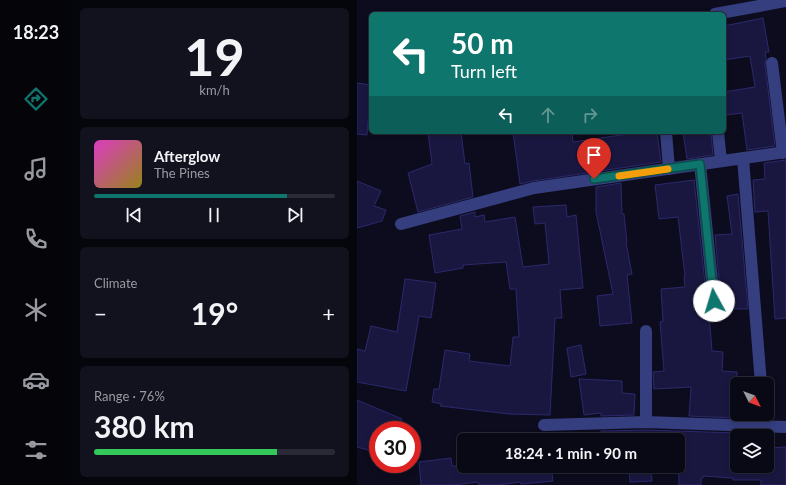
<!DOCTYPE html>
<html lang="en">
<head>
<meta charset="utf-8">
<style>
	:root { --surface:#090916; --page:#12121f; --text:#f1f3f6; --muted:#999aa1; --line:#292a35; --accent:#0f766e }
	body { margin:0; font-family:Lato,sans-serif; background:var(--page); color:var(--text); height:100vh; display:flex; flex-direction:column; font-size:15px; white-space:nowrap }
	* { box-sizing:border-box; margin:0 }
	p { font-size:13px; color:var(--muted) }
	.icon { flex:none; width:22px; height:22px; fill:none; stroke:currentColor; stroke-width:2; stroke-linecap:round; stroke-linejoin:round }
	.map { position:relative; flex:1; overflow:hidden }
	.sheet { display:flex; flex-direction:column; gap:8px; padding:8px; background:#05050c; width:285px }
	.sheet>* { flex:none }
	.guide { position:absolute; left:12px; top:12px; width:357px; height:122px; border-radius:6px; box-shadow:0 2px 6px #0003,0 0 0 1px var(--line); background:#0f766e; color:#fff; overflow:hidden }
	.needle { width:26px; rotate:132deg }
	.tools { position:absolute; left:373px; top:377px; display:grid; gap:8px }
	.tools a { display:grid; place-items:center; width:44px; height:44px; border-radius:6px; background:var(--surface); box-shadow:0 2px 6px #0003,0 0 0 1px var(--line); font-size:20px }
	.speed { position:absolute; left:12px; top:421px; display:flex; gap:8px; font-size:20px; font-weight:700; text-align:center }
	.speed>* { display:grid; place-content:center; width:52px; height:52px; border-radius:50%; background:var(--surface); box-shadow:0 2px 6px #0003,0 0 0 1px var(--line); line-height:1 }
	.speed .limit { border:6px solid #d22; background:#fff; color:#111 }
	.pin { position:absolute; display:grid; place-items:center; width:34px; height:34px; color:#fff; margin:-41px -17px; border-radius:50% 50% 50% 0; rotate:-45deg; box-shadow:0 0 4px #0007 }
	.pin .icon { rotate:45deg }
	.me { position:absolute; width:44px; margin:-22px; rotate:354deg; stroke-linejoin:round; filter:drop-shadow(0 0 3px #0008) }
	.turn { display:flex; align-items:center; gap:14px; height:84px; padding:0 16px; font-size:18px }
	.turn .icon { width:52px; height:52px; stroke-width:2.5 }
	.turn b { display:block; font-size:28px; line-height:34px }
	.lanes { display:flex; align-items:center; height:38px; padding:0 16px; background:#0003; justify-content:center; gap:20px; direction:ltr }
	.lanes .off { opacity:.35 }
	.big { font-size:30px; font-weight:700; line-height:1.1 }
	.sheet .card { flex:1; display:flex; flex-direction:column; justify-content:center; gap:6px; min-width:0; padding:0 14px; border-radius:6px; background:var(--page) }
	.sheet .dial { align-items:center; gap:0 }
	.dial b { font-size:52px; line-height:1 }
	.song { display:flex; align-items:center; gap:12px }
	.cover { width:48px; height:48px; border-radius:6px; background:linear-gradient(135deg,hsl(310 70% 55%),hsl(50 70% 35%)) }
	.played { height:4px; border-radius:2px; background:linear-gradient(90deg,var(--accent) 80%,var(--line) 80%) }
	.keys { display:flex; justify-content:space-around; direction:ltr }
	.heat { display:flex; justify-content:space-between; align-items:center; font-size:22px; direction:ltr }
	.charge { height:6px; border-radius:3px; background:linear-gradient(90deg,#34c759 76%,var(--line) 0) }
	.trip { position:absolute; left:100px; top:433px; width:228px; height:40px; border-radius:6px; background:var(--surface); box-shadow:0 2px 6px #0003,0 0 0 1px var(--line); font-weight:700; line-height:40px; text-align:center }
	main { display:flex; flex:1; min-height:0 }
	.tabs { display:flex; flex-direction:column; width:72px; justify-content:space-around; align-items:center; background:#040409; color:var(--muted) }
	.tabs .icon { width:28px; height:28px }
	.tabs .current { color:var(--accent) }
	.tabs b { font-size:18px; color:var(--text) }
	.map>svg:first-child { display:block }
</style>
</head>
<body>
<main>
<nav class="tabs">
<b>18:23</b>
<svg class="icon current" aria-label="directions" viewBox="0 0 24 24"><path d="M12 3l9 9-9 9-9-9zM9 14v-3h6M13 9l2 2-2 2"/></svg>
<svg class="icon" aria-label="music" viewBox="0 0 24 24"><path d="M9 18V5l10-2v13"/><circle cx="6" cy="18" r="3"/><circle cx="16" cy="16" r="3"/></svg>
<svg class="icon" aria-label="phone" viewBox="0 0 24 24"><path d="M5 4h4l2 5-3 2q2 4 5 5l2-3 5 2v4C11 20 4 13 5 4z"/></svg>
<svg class="icon" aria-label="climate" viewBox="0 0 24 24"><path d="M12 3v18M4 7l16 10M4 17L20 7"/></svg>
<svg class="icon" aria-label="car" viewBox="0 0 24 24"><path d="M5 17H2v-5l4-1 3-4h7l3 4 3 1v5h-3M9 17h6M6 11h13"/><circle cx="7" cy="17" r="2"/><circle cx="17" cy="17" r="2"/></svg>
<svg class="icon" aria-label="filters" viewBox="0 0 24 24"><path d="M4 7h16M4 17h16"/><circle cx="9" cy="7" r="2"/><circle cx="15" cy="17" r="2"/></svg>
</nav>
<section class="sheet">
<div class="card dial"><b>19</b><p>km/h</p></div>
<div class="card">
<div class="song"><i class="cover"></i><div><b>Afterglow</b><p>The Pines</p></div></div>
<div class="played"></div>
<div class="keys"><svg class="icon" aria-label="previous" viewBox="0 0 24 24"><path d="M18 5L8 12l10 7zM5 5v14"/></svg><svg class="icon" aria-label="pause" viewBox="0 0 24 24"><path d="M8 5v14M16 5v14"/></svg><svg class="icon" aria-label="next" viewBox="0 0 24 24"><path d="M6 5l10 7-10 7zM19 5v14"/></svg></div>
</div>
<div class="card"><p>Climate</p>
<div class="heat"><a>−</a><b class="big">19°</b><a>+</a></div>
</div>
<div class="card"><p>Range · 76%</p><b class="big">380 km</b><div class="charge"></div></div>
</section>
<div class="map">
<svg width="429" height="485" viewBox="0 0 429 485">
	<rect width="100%" height="100%" fill="#0c0c1e"/>
	<!-- building -->
	<path fill="#191740" stroke="#2b296c" d="M406,18L412,52H408L409,59L408,64L418,146L390,150L385,113L369,115L367,92L398,87L393,56L367,60V26Z
		M0,83L14,85L10,135L0,134Z
		M71,132H104L108,164L112,163L116,197L61,212L51,173L75,164Z
		M156,132H215L216,142L278,133V132H300L304,162L176,181L163,184Z
		M326,132H354L356,155L330,159Z
		M429,160V318L418,319L411,211L398,212L396,180L408,179L407,163Z
		M337,180L350,302L351,306L354,308L361,307L364,301L358,235L375,234L370,196L381,194L391,309H353V314H352L355,351L366,352L365,371L380,372V418L332,416L334,387L297,389L296,372L307,371L303,322L306,321L304,289L328,287L327,277L328,276L321,217L302,219L298,185Z
		M0,181L24,191L17,206L29,210L25,221L0,228Z
		M264,183L265,214H267L270,243H269L275,274L270,275L275,323L243,326L240,296L256,294L239,212V187Z
		M209,205L210,217L219,215L226,288L203,290L205,318H198L193,415L152,414L83,406L85,404L75,402L77,389H82L88,350L113,354L112,361L153,366L156,337H162L159,289H153L149,262L106,265V268L78,273L72,235L105,229L103,216L118,212V217L127,215L128,222L158,217L166,267L192,264L188,223L178,224L176,207Z
		M48,279L79,283L74,318L62,316L49,391L0,382V349L8,351L14,326L40,332Z
		M224,345L229,374L214,377L210,348Z
		M222,379L265,381V393L278,394L277,415L244,416V413L227,415Z
		M0,400L45,419L41,430H21V439L18,438L15,451L0,447Z
		M289,430L380,433V466H410V448L429,447V485H404V480H376V478L346,476V478H344V485H322L321,440H272V437H244V431Z
		M94,458L95,466H194L196,481L164,484L163,482L141,485H122L121,482L96,485H64L62,462Z
		M272,466H294L295,481L273,482Z"/>
	<g fill="none" stroke-linecap="round" stroke-linejoin="round">
		<!-- minor -->
		<path stroke="#353e7e" stroke-width="12" d="M358,14L429,1
			M415,63L426,153
			M309,132L312,169
			M361,132L364,161
			M386,158L404,384
			M343,164L357,301
			M44,224L177,188L429,152
			M407,414L408,427
			M289,422V331
			M187,425L289,422L429,427"/>
	</g>
	<g fill="none" stroke-linecap="round" stroke-linejoin="round">
		<!-- route casing -->
		<g stroke="#0a4d48" stroke-width="10">
			<path id="route" d="M237,179L343,164L357,301"/>
		</g>
		<!-- route -->
		<use href="#route" stroke="#0f766e" stroke-width="7"/>
		<!-- slow -->
		<path stroke="#f59e0b" stroke-width="7" d="M262,176L311,169"/>
	</g>
</svg>
<div class="tools">
<a><svg class="needle" viewBox="-14 -14 28 28"><path d="M0-13l5 13h-10z" fill="#e53935"/><path d="M0 13l5-13h-10z" fill="#999aa1"/></svg></a>
<a><svg class="icon" aria-label="layers" viewBox="0 0 24 24"><path d="M12 4l9 5-9 5-9-5zM3 14l9 5 9-5"/></svg></a>
</div>
<div class="speed"><div class="limit">30</div></div>
<div class="pin" style="left:237px;top:179px;background:#d93025"><svg class="icon" aria-label="arrive" viewBox="0 0 24 24"><path d="M6 21V4h12l-3 4 3 4H6"/></svg></div>
<svg class="me" style="left:357px;top:301px" viewBox="-20 -20 40 40"><circle r="19" fill="#fff"/><path d="M0-13L10 11 0 6-10 11z" fill="#0f766e"/></svg>
<div class="trip">18:24 · 1 min · 90 m</div>
<div class="guide">
<div class="turn"><svg class="icon" aria-label="left" viewBox="0 0 24 24"><path d="M17 20v-9H6M10 6l-5 5 5 5"/></svg><div><b>50 m</b>Turn left</div></div>
<div class="lanes"><svg class="icon" aria-label="left" viewBox="0 0 24 24"><path d="M17 20v-9H6M10 6l-5 5 5 5"/></svg><svg class="icon off" aria-label="ahead" viewBox="0 0 24 24"><path d="M12 20V5M6 11l6-6 6 6"/></svg><svg class="icon off" aria-label="right" viewBox="0 0 24 24"><path d="M7 20v-9h11M14 6l5 5-5 5"/></svg></div>
</div>
</div>
</main>
</body>
</html>
